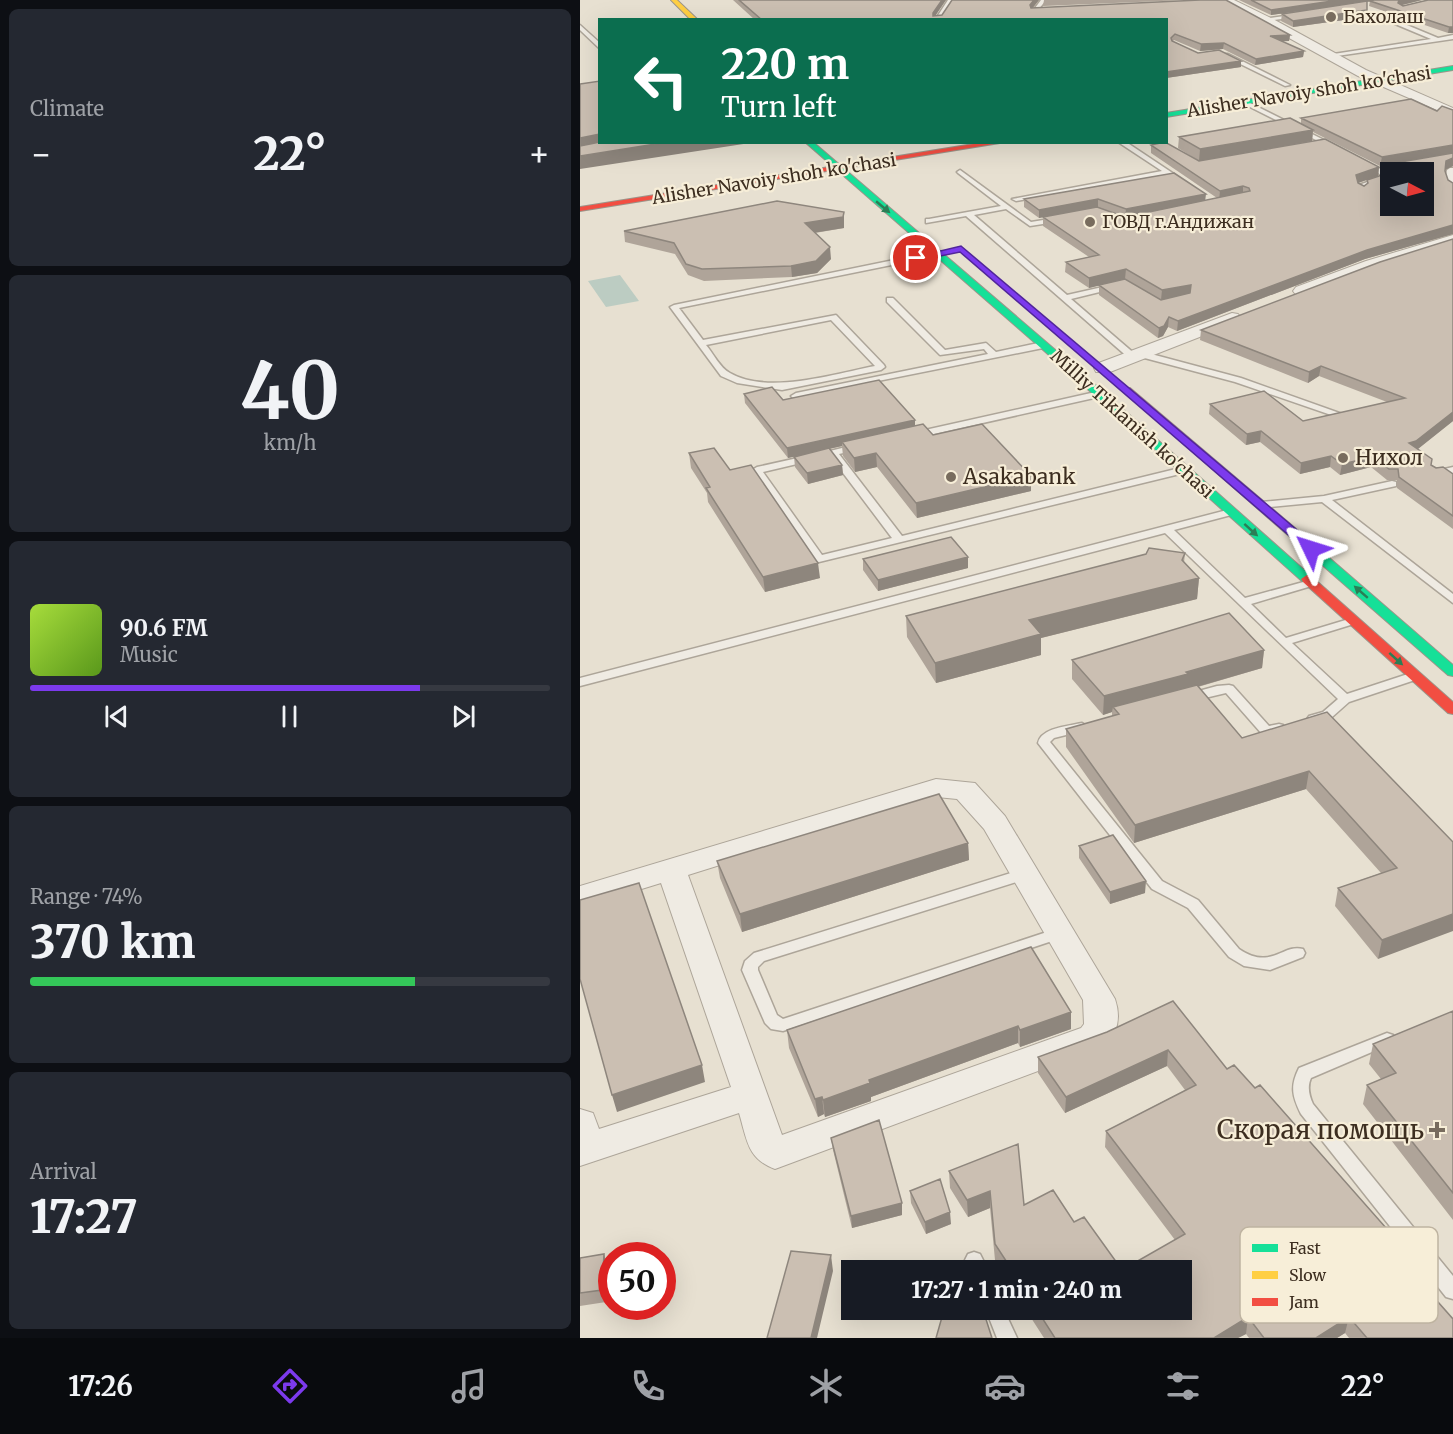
<!DOCTYPE html>
<html lang="en">
<head>
<meta charset="utf-8">
<style>
	:root { --surface:#171b24; --page:#242831; --text:#f1f3f6; --muted:#9ea1a6; --line:#363941; --accent:#7c3aed }
	body { margin:0; font-family:Merriweather,serif; background:var(--page); color:var(--text); height:100vh; display:flex; flex-direction:column; font-size:22px; white-space:nowrap }
	* { box-sizing:border-box; margin:0 }
	p { font-size:20px; color:var(--muted) }
	.icon { flex:none; width:33px; height:33px; fill:none; stroke:currentColor; stroke-width:2; stroke-linecap:round; stroke-linejoin:round }
	.map { position:relative; flex:1; overflow:hidden }
	.details { display:flex; flex-direction:column; gap:9px; padding:9px; background:#0d0f14; width:580px }
	.details>* { flex:none }
	.banner { position:absolute; left:18px; top:18px; width:570px; height:126px; border-radius:0px; box-shadow:0 6px 24px #0002; background:#0b6e4f; color:#fff; overflow:hidden }
	.needle { width:39px; rotate:96deg }
	.buttons { position:absolute; left:800px; top:162px; display:grid; gap:12px }
	.buttons a { display:grid; place-items:center; width:54px; height:54px; border-radius:0px; background:var(--surface); box-shadow:0 6px 24px #0002; font-size:30px }
	.speed { position:absolute; left:18px; top:1242px; display:flex; gap:12px; font-size:30px; font-weight:700; text-align:center }
	.speed>* { display:grid; place-content:center; width:78px; height:78px; border-radius:50%; background:var(--surface); box-shadow:0 6px 24px #0002; line-height:1 }
	.speed .limit { border:9px solid #d22; background:#fff; color:#111 }
	.pin { position:absolute; display:grid; place-items:center; width:51px; height:51px; color:#fff; margin:-26px; border:3px solid #fff; border-radius:50%; box-shadow:0 2px 6px #0007 }
	.me { position:absolute; width:66px; margin:-33px; rotate:311deg; stroke-linejoin:round; filter:drop-shadow(0 0 4px #0008) }
	.turn { display:flex; align-items:center; gap:21px; height:126px; padding:0 24px; font-size:27px }
	.turn .icon { width:78px; height:78px; stroke-width:2.5 }
	.turn b { display:block; font-size:42px; line-height:51px }
	.big { font-size:45px; font-weight:800; line-height:1.1 }
	.details .tile { flex:1; display:flex; flex-direction:column; justify-content:center; gap:9px; min-width:0; padding:0 21px; border-radius:9px; background:var(--page) }
	.details .dial { align-items:center; gap:0 }
	.dial b { font-size:78px; line-height:1 }
	.song { display:flex; align-items:center; gap:18px }
	.cover { width:72px; height:72px; border-radius:9px; background:linear-gradient(135deg,hsl(80 70% 55%),hsl(90 70% 35%)) }
	.played { height:6px; border-radius:3px; background:linear-gradient(90deg,var(--accent) 75%,var(--line) 75%) }
	.keys { display:flex; justify-content:space-around; direction:ltr }
	.heat { display:flex; justify-content:space-between; align-items:center; font-size:33px; direction:ltr }
	.charge { height:9px; border-radius:4px; background:linear-gradient(90deg,#34c759 74%,var(--line) 0) }
	.trip { position:absolute; left:261px; top:1260px; width:351px; height:60px; border-radius:0px; background:var(--surface); box-shadow:0 6px 24px #0002; font-weight:800; line-height:60px; text-align:center }
	.tabs { display:flex; height:96px; justify-content:space-around; align-items:center; background:#090b0e; color:var(--muted) }
	.tabs .icon { width:42px; height:42px }
	.tabs .active { color:var(--accent) }
	.tabs b { font-size:27px; color:var(--text) }
	main { display:flex; flex:1; min-height:0 }
	.map>svg:first-child { display:block }
</style>
</head>
<body>
<main>
<section class="details">
<div class="tile"><p>Climate</p>
<div class="heat"><a>−</a><b class="big">22°</b><a>+</a></div>
</div>
<div class="tile dial"><b>40</b><p>km/h</p></div>
<div class="tile">
<div class="song"><i class="cover"></i><div><b>90.6 FM</b><p>Music</p></div></div>
<div class="played"></div>
<div class="keys"><svg class="icon" aria-label="previous" viewBox="0 0 24 24"><path d="M18 5L8 12l10 7zM5 5v14"/></svg><svg class="icon" aria-label="pause" viewBox="0 0 24 24"><path d="M8 5v14M16 5v14"/></svg><svg class="icon" aria-label="next" viewBox="0 0 24 24"><path d="M6 5l10 7-10 7zM19 5v14"/></svg></div>
</div>
<div class="tile"><p>Range · 74%</p><b class="big">370 km</b><div class="charge"></div></div>
<div class="tile"><p>Arrival</p><b class="big">17:27</b></div>
</section>
<div class="map">
<svg width="873" height="1338" viewBox="0 0 873 1338">
	<rect width="100%" height="100%" fill="#e7e0d1"/>
	<!-- water -->
	<path fill="#bcccc2" d="M40,275L59,301L26,307L8,281Z"/>
	<g fill="none" stroke-linecap="round" stroke-linejoin="round">
		<!-- lane casing -->
		<g stroke="#ada599" stroke-width="3">
			<path id="lane" d="M368,0H373L360,20H355Z
				M461,0H466L458,10L467,11V13L452,12Z
				M719,14L717,17L686,21L683,19Z
				M810,18L858,38L873,35V39L750,57L747,55L851,39L808,21Z
				M0,25L20,43V49L0,30Z
				M644,54H648L710,85L705,86L644,56Z
				M664,100L754,145L755,146L750,147L662,103Z
				M538,142H546L594,174L436,201L432,199L582,171Z
				M824,164L826,165V167L804,171L809,178L808,179L783,187L784,192H780L776,186L802,177L796,170L797,169Z
				M870,168H873V192C865,187 865,178 867,170Z
				M380,170L451,222L482,217V221L450,226L426,209L394,215L487,295L536,284V288L491,299L556,355V359H550L386,216L346,223V219H349L421,206L378,173L377,172Z
				M358,251L362,253L361,255L99,308L123,340L256,315L304,365L305,367L301,370L202,390L157,383L141,376L90,307L94,305ZM251,320L295,366C253,374 188,395 150,373C140,368 133,353 126,345Z
				M307,298H313L365,350L406,343L416,352L463,342L467,345L463,348L213,398L211,396L216,393L408,354L404,349L360,355L307,302Z
				M560,351L661,378L765,415L760,418L757,417L655,382L557,356V352Z
				M520,391L523,392V396L336,438L331,435L336,432Z
				M278,444L283,447L281,449L259,454L322,536L604,467L609,470L608,472L239,562L235,561L172,470L177,467L231,455L234,456V460L183,472L242,555L312,538L248,453L250,451Z
				M873,467V473L855,477L850,474L851,472Z
				M812,481L816,482V486L752,500L873,594V603L742,502L681,508L676,505L681,502L744,496Z
				M651,509L656,512L655,514L594,530L665,598L727,581H735L737,583L735,585L671,604L706,638L769,619H777L779,621L777,623L712,643L767,694L834,672L840,676L838,679L769,702L751,718L733,723L729,722L727,719L729,716L743,712L758,699L585,533L0,686V678Z
				M649,685L653,686L689,726L699,724L703,725L705,728L703,731L686,735L682,734L646,693L608,702L602,698L604,695L637,686Z
				M502,723L508,727L506,730L474,738L470,742L582,881L618,900L659,949C691,971 703,943 723,949L725,953L723,957L690,970L664,966L649,957L608,908L572,889L458,743C461,728 488,726 502,723Z
				M444,869L449,870L451,874L449,878L184,961L178,967V970L197,1015L203,1019L479,928L484,929L486,933L484,937L203,1031L191,1029L185,1023L162,970L165,961L174,953Z
				M807,1033L813,1035L815,1039L813,1043L731,1078C727,1087 729,1095 733,1104L873,1276V1299L866,1297L721,1114C712,1096 710,1086 719,1068Z
				M394,1252L400,1254L408,1270H390L385,1260L388,1254Z
				M406,1310H424L437,1338H417Z"/>
		</g>
		<!-- street casing -->
		<g stroke="#ada599" stroke-width="2">
			<path id="street" d="M640,0H654L693,19L786,70L873,108V117L778,76Z
				M873,235V245L798,269L728,295H716L713,291L716,287L786,261Z
				M652,313L658,314L661,318L658,322L530,372H516L514,368L516,364Z
				M356,779L395,783L425,816L535,999C541,1017 538,1033 525,1046L195,1169C167,1159 167,1139 159,1113L0,1166V1109L13,1113L19,1129L151,1087L81,883L0,908V886ZM357,797L377,799L404,829L503,1000L504,1024L501,1028L202,1135L108,875Z"/>
		</g>
		<!-- fast casing -->
		<g stroke="#9c958a" stroke-width="2">
			<path id="fast" d="M873,66V70L586,117V113Z
				M225,142H233L501,372L731,576L733,579L731,582H723L493,376Z
				M705,522L709,523L873,665V676L868,675L701,529L699,526Z"/>
		</g>
		<!-- slow casing -->
		<g stroke="#9c958a" stroke-width="2">
			<path id="slow" d="M91,0H97L118,20H111Z"/>
		</g>
		<!-- jam casing -->
		<g stroke="#9c958a" stroke-width="2">
			<path id="jam" d="M406,142H426L0,211V207Z
				M550,388L709,523L711,526L709,529H701L546,393L545,391Z
				M727,575L731,576L873,702V714L868,713L723,582L721,579Z"/>
		</g>
		<!-- lane -->
		<use href="#lane" fill="#efebe3" fill-rule="evenodd"/>
		<!-- street -->
		<use href="#street" fill="#efebe3" fill-rule="evenodd"/>
		<!-- fast -->
		<use href="#fast" fill="#16e098" fill-rule="evenodd"/>
		<!-- slow -->
		<use href="#slow" fill="#ffcf43" fill-rule="evenodd"/>
		<!-- jam -->
		<use href="#jam" fill="#f24e42" fill-rule="evenodd"/>
	</g>
	<!-- wall -->
	<path fill="#afa499" d="M153,0H366L355,16L362,15L372,0H459L453,8L620,0H646L710,35L709,41H702L724,51L723,57L675,65L643,49L620,51L594,40L593,41L618,53L639,50L661,61V67L586,78V20H175Z
		M464,0H605L463,6Z
		M659,0H842L822,5L823,6L848,0L873,33H868L789,6L790,1L787,2L786,17L713,27L701,21L702,14L726,10L691,15Z
		M857,111L800,166L733,132L732,141L619,161L598,148L599,137L721,124V118Z
		M571,145L619,161L799,167L798,176L778,183L784,186L787,184V180L808,173L809,164L873,166L865,169V171L868,180L873,183V234L785,259L597,331L588,327L583,336L578,338L519,295V285L545,279L509,288L485,272L486,262L509,257L463,226V217L459,218L444,207V199L594,173L625,201L637,198L571,153Z
		M264,228L235,233L251,259L237,273L212,277L124,281L108,275L95,254L45,242L44,231Z
		M873,239V421L838,449L851,465L873,474V529L817,488V480H807L791,467L760,475L750,467L720,474L680,442L666,445L629,414L630,404L723,421L807,402L739,376L728,383L620,340L621,330Z
		M164,394L335,426L451,491L337,518L297,467L275,472L263,456L262,446L249,449L262,465L263,475L228,484L215,467L214,457L219,455L208,458L165,403Z
		M109,453L150,470L240,578L185,592L128,502L127,493L111,468Z
		M605,553L604,563L619,578L617,599L461,638V655L356,683L327,637L326,616Z
		M283,559L388,568L298,591L283,570Z
		M684,650L682,668L618,687L662,738L873,842L798,959L755,906L758,888L801,873L726,789L554,843L486,747V729L532,716V712L523,715L492,679V660Z
		M388,843L389,860L162,932L140,878L137,861Z
		M499,846L565,893L530,904L499,858Z
		M451,947L491,1029L440,1047L438,1043L291,1097V1101L245,1117L244,1114L238,1117L209,1048L207,1030Z
		M593,1001L647,1069L675,1088L844,1271L841,1282L873,1338H769L765,1333L757,1338H669L666,1334L658,1338H464L446,1310H602V1270H422L415,1260L410,1208L388,1217L370,1188L369,1171L444,1205L494,1222L542,1270L595,1240L525,1147L526,1131L605,1090L587,1066L485,1113L458,1073V1057L527,1032Z
		M873,1011V1220L783,1104L787,1085L801,1079L789,1064L793,1044Z
		M251,1138L322,1203V1215L272,1228L253,1150Z
		M330,1191L371,1224L346,1234L331,1203Z
		M24,1254L27,1266L26,1302L0,1306V1258Z"/>
	<!-- shaded-wall -->
	<path fill="#8e867d" d="M362,0H366L353,19V13Z
		M454,0H459L450,11V5Z
		M759,0H799L691,15V10Z
		M819,0H842L818,6V3Z
		M787,10L786,17L713,27V21Z
		M869,27H873V33H868Z
		M710,35L709,41L689,42L690,36Z
		M644,43L643,49L620,51L621,44Z
		M724,51L723,57L675,65L676,59Z
		M661,61V67L586,78V72Z
		M733,130L732,141L619,161L620,149Z
		M20,134V142L0,151V138Z
		M88,142L170,143L0,169V156Z
		M873,145V153L800,166L802,157Z
		M873,158V166L865,170L866,161Z
		M799,167L798,176L775,184L776,175Z
		M663,186V195L639,200L640,191Z
		M626,194L625,202L545,218L546,209Z
		M518,199V207L459,218V210Z
		M264,212V228L226,234L225,223Z
		M873,225V234L785,259L597,331L598,321L787,250Z
		M250,247L251,259L237,273L212,277L211,266Z
		M546,269L545,279L509,288V278Z
		M611,285L610,294L581,300L582,290Z
		M589,317L588,327L583,336L578,338L579,328Z
		M741,366L739,376L728,383L729,372Z
		M873,412V421L834,452L829,443Z
		M335,420V430L262,442V446L208,458L207,448Z
		M681,431L680,442L666,445L667,434Z
		M296,453L297,467L275,472L274,458Z
		M751,456L750,467L720,474L721,463Z
		M793,457L791,467L760,475L762,464Z
		M262,465L263,475L228,484L227,473Z
		M451,476V491L337,518L336,503Z
		M388,557V568L298,591V580Z
		M238,563L240,578L185,592L183,577Z
		M619,578L617,599L461,638V655L356,683L355,663L449,620Z
		M684,650L682,668L606,690L533,707L532,712L523,715L524,696Z
		M729,771L726,789L554,843L555,825Z
		M388,843L389,860L162,932L160,914Z
		M566,881L565,893L530,904V892Z
		M873,914V931L798,959L802,940Z
		M491,1012V1029L440,1047V1030Z
		M438,1026V1043L291,1097V1101L245,1117L243,1100L289,1080Z
		M588,1050L587,1066L485,1113L486,1097Z
		M122,1065L125,1082L37,1112L32,1095Z
		M242,1097L244,1114L238,1117L235,1099Z
		M410,1191V1208L388,1217L387,1200Z
		M322,1203V1215L272,1228L271,1216Z
		M370,1212L371,1224L346,1234L345,1222Z
		M24,1254L27,1266L26,1302L22,1290Z
		M251,1255L253,1271L237,1338H231Z
		M844,1271L839,1287L835,1276Z
		M668,1317L666,1334L658,1338H634Z
		M769,1317L765,1333L757,1338H736Z"/>
	<!-- building -->
	<path fill="#cbbfb2" stroke="#8e867d" stroke-width="1.5" fill-rule="evenodd" d="M159,0H362L353,13V16L362,15L372,0H454L450,5L451,8L620,0H646L710,35L690,36L724,51L676,59L644,43L621,44L595,34L591,38L592,41L618,53L639,50L661,61L586,72V20H182Z
		M671,0H759L691,10Z
		M794,0H819L818,3L823,6L848,0H873V27H869L790,1Z
		M787,1V10L713,21L702,14Z
		M20,81V134L0,138V84Z
		M831,99L857,111L862,106L873,110V145L802,157L721,118Z
		M710,118L733,130L620,149L599,137Z
		M745,139L799,167L776,175L778,183L784,186L788,183L787,180L811,172L813,170L809,164L873,153V158L866,161L865,171L868,180L873,183V225L787,250L598,321L589,317L584,326L579,328L519,285L545,279L581,300L610,293L611,285L582,290L546,269L509,278L486,262L519,255L463,217L517,207L545,217L670,191L669,188L663,186L640,191L571,145L585,142L619,161ZM810,172H843V206H810Z
		M20,142H88L0,156V146Z
		M594,173L626,194L546,209L518,199L459,210L444,199Z
		M197,201L264,212L263,217L225,223L250,247L236,261L211,266L122,269L106,264L94,243L44,231Z
		M873,239V412L836,441L829,443L852,459L851,465L856,468L863,467L873,474V516L819,477L818,469H809L793,457L762,464L751,456L721,463L681,431L667,434L630,404L684,391L723,421L825,398L741,366L729,372L621,330L800,262Z
		M299,380L335,420L207,448L164,394L192,387L203,400Z
		M343,424L353,435L402,424L451,476L336,503L296,453L274,458L262,442Z
		M134,448L150,470L171,465L238,563L183,577L126,488L130,487L109,453Z
		M249,448L262,465L227,473L214,457Z
		M371,537L388,557L298,580L283,559Z
		M569,548L605,553L602,560L619,578L449,620L461,634L355,663L326,616L566,554Z
		M649,613L684,650L606,672L608,674L524,696L492,660Z
		M617,685L662,738L747,712L873,842V914L802,940L758,888L817,868L729,771L555,825L486,729L539,714L533,707Z
		M359,794L388,843L160,914L137,861Z
		M533,835L566,881L530,892L499,846Z
		M59,883L122,1065L32,1095L0,979V900Z
		M451,947L491,1012L440,1030L438,1026L289,1080L290,1083L243,1100L242,1097L235,1099L207,1030Z
		M593,1001L647,1069L654,1065L675,1088L680,1085L844,1271L835,1276L873,1319V1338H787L769,1317L736,1338H684L668,1317L634,1338H475L457,1310H602V1270H432L415,1244L410,1191L387,1200L369,1171L438,1144L444,1205L473,1190L494,1222L504,1217L542,1270L605,1234L526,1131L616,1085L588,1050L486,1097L458,1057L527,1032Z
		M873,1011V1193L787,1085L816,1073L793,1044Z
		M299,1120L322,1203L271,1216L251,1138Z
		M360,1179L370,1212L345,1222L330,1191Z
		M211,1251L251,1255L231,1338H187Z
		M24,1254L22,1290L0,1293V1258Z
		M364,1310H403L412,1338H356Z"/>
	<!-- one-way arrows -->
	<defs><path id="oneway-solid" d="M-6-.8H1V-3.2L6.5 0L1 3.2V.8H-6Z" transform="scale(1.5)"/></defs>
	<g fill="#2b7e56">
		<use href="#oneway-solid" transform="translate(303 207) rotate(40)"/>
		<use href="#oneway-solid" transform="translate(671 530) rotate(42)"/>
		<use href="#oneway-solid" transform="translate(781 592) rotate(-139)"/>
		<use href="#oneway-solid" transform="translate(816 659) rotate(42)"/>
	</g>
	<!-- route -->
	<path fill="#7c3aed" stroke="#51269a" stroke-width="1.5" d="M381,246L736,546V551H727L380,252L336,261L331,258Z"/>
	<!-- markers -->
	<g fill="#786c5e" stroke="#f7eed8" stroke-width="2">
		<circle cx="751" cy="17" r="6"/>
		<circle cx="510" cy="222" r="6"/>
		<circle cx="763" cy="458" r="6"/>
		<circle cx="371" cy="477" r="6"/>
		<path d="M854 1121h6v6h6v6h-6v6h-6v-6h-6v-6h6z"/>
	</g>
	<g text-anchor="middle" stroke-width="4.5" stroke-linejoin="round" paint-order="stroke">
		<!-- far-poi labels -->
		<g font-size="18" fill="#3d2e20" stroke="#f7eed8" text-anchor="start">
			<text x="763" y="23">Бахолаш</text>
			<text x="522" y="228">ГОВД г.Андижан</text>
		</g>
		<!-- far-street labels -->
		<g font-size="18" fill="#3d2e20" stroke="#f7eed8">
			<text transform="translate(729 92) rotate(-9)" y="6">Alisher Navoiy shoh ko'chasi</text>
			<text transform="translate(194 179) rotate(-9)" y="6">Alisher Navoiy shoh ko'chasi</text>
			<text transform="translate(552 424) rotate(42)" y="6">Milliy Tiklanish ko'chasi</text>
		</g>
		<!-- poi labels -->
		<g font-size="21" fill="#3d2e20" stroke="#f7eed8" text-anchor="start">
			<text x="775" y="465">Нихол</text>
			<text x="383" y="484">Asakabank</text>
		</g>
		<!-- near-poi labels -->
		<g font-size="26" fill="#3d2e20" stroke="#f7eed8" text-anchor="end">
			<text x="844" y="1139">Скорая помощь</text>
		</g>
	</g>
	<!-- legend -->
	<rect x="660" y="1227" width="198" height="96" rx="9" fill="#f7eed8" stroke="#bfb4a1" stroke-width="1.5"/>
	<rect x="672" y="1244" width="26" height="8" fill="#16e098"/>
	<rect x="672" y="1271" width="26" height="8" fill="#ffcf43"/>
	<rect x="672" y="1298" width="26" height="8" fill="#f24e42"/>
	<g font-size="16" fill="#3d2e20">
		<text x="709" y="1254">Fast</text>
		<text x="709" y="1281">Slow</text>
		<text x="709" y="1308">Jam</text>
	</g>
</svg>
<div class="buttons">
<a><svg class="needle" viewBox="-14 -14 28 28"><path d="M0-13l5 13h-10z" fill="#e53935"/><path d="M0 13l5-13h-10z" fill="#9ea1a6"/></svg></a>
</div>
<div class="speed"><div class="limit">50</div></div>
<div class="pin" style="left:336px;top:258px;background:#d93025"><svg class="icon" aria-label="arrive" viewBox="0 0 24 24"><path d="M6 21V4h12l-3 4 3 4H6"/></svg></div>
<svg class="me" style="left:731px;top:549px" viewBox="-20 -20 40 40"><path d="M0-17L14 15 0 8-14 15z" fill="#7c3aed" stroke="#fff" stroke-width="4"/></svg>
<div class="trip">17:27 · 1 min · 240 m</div>
<div class="banner">
<div class="turn"><svg class="icon" aria-label="left" viewBox="0 0 24 24"><path d="M17 20v-9H6M10 6l-5 5 5 5"/></svg><div><b>220 m</b>Turn left</div></div>
</div>
</div>
</main>
<nav class="tabs">
<b>17:26</b>
<svg class="icon active" aria-label="directions" viewBox="0 0 24 24"><path d="M12 3l9 9-9 9-9-9zM9 14v-3h6M13 9l2 2-2 2"/></svg>
<svg class="icon" aria-label="music" viewBox="0 0 24 24"><path d="M9 18V5l10-2v13"/><circle cx="6" cy="18" r="3"/><circle cx="16" cy="16" r="3"/></svg>
<svg class="icon" aria-label="phone" viewBox="0 0 24 24"><path d="M5 4h4l2 5-3 2q2 4 5 5l2-3 5 2v4C11 20 4 13 5 4z"/></svg>
<svg class="icon" aria-label="climate" viewBox="0 0 24 24"><path d="M12 3v18M4 7l16 10M4 17L20 7"/></svg>
<svg class="icon" aria-label="car" viewBox="0 0 24 24"><path d="M5 17H2v-5l4-1 3-4h7l3 4 3 1v5h-3M9 17h6M6 11h13"/><circle cx="7" cy="17" r="2"/><circle cx="17" cy="17" r="2"/></svg>
<svg class="icon" aria-label="filters" viewBox="0 0 24 24"><path d="M4 7h16M4 17h16"/><circle cx="9" cy="7" r="2"/><circle cx="15" cy="17" r="2"/></svg>
<b>22°</b>
</nav>
</body>
</html>
